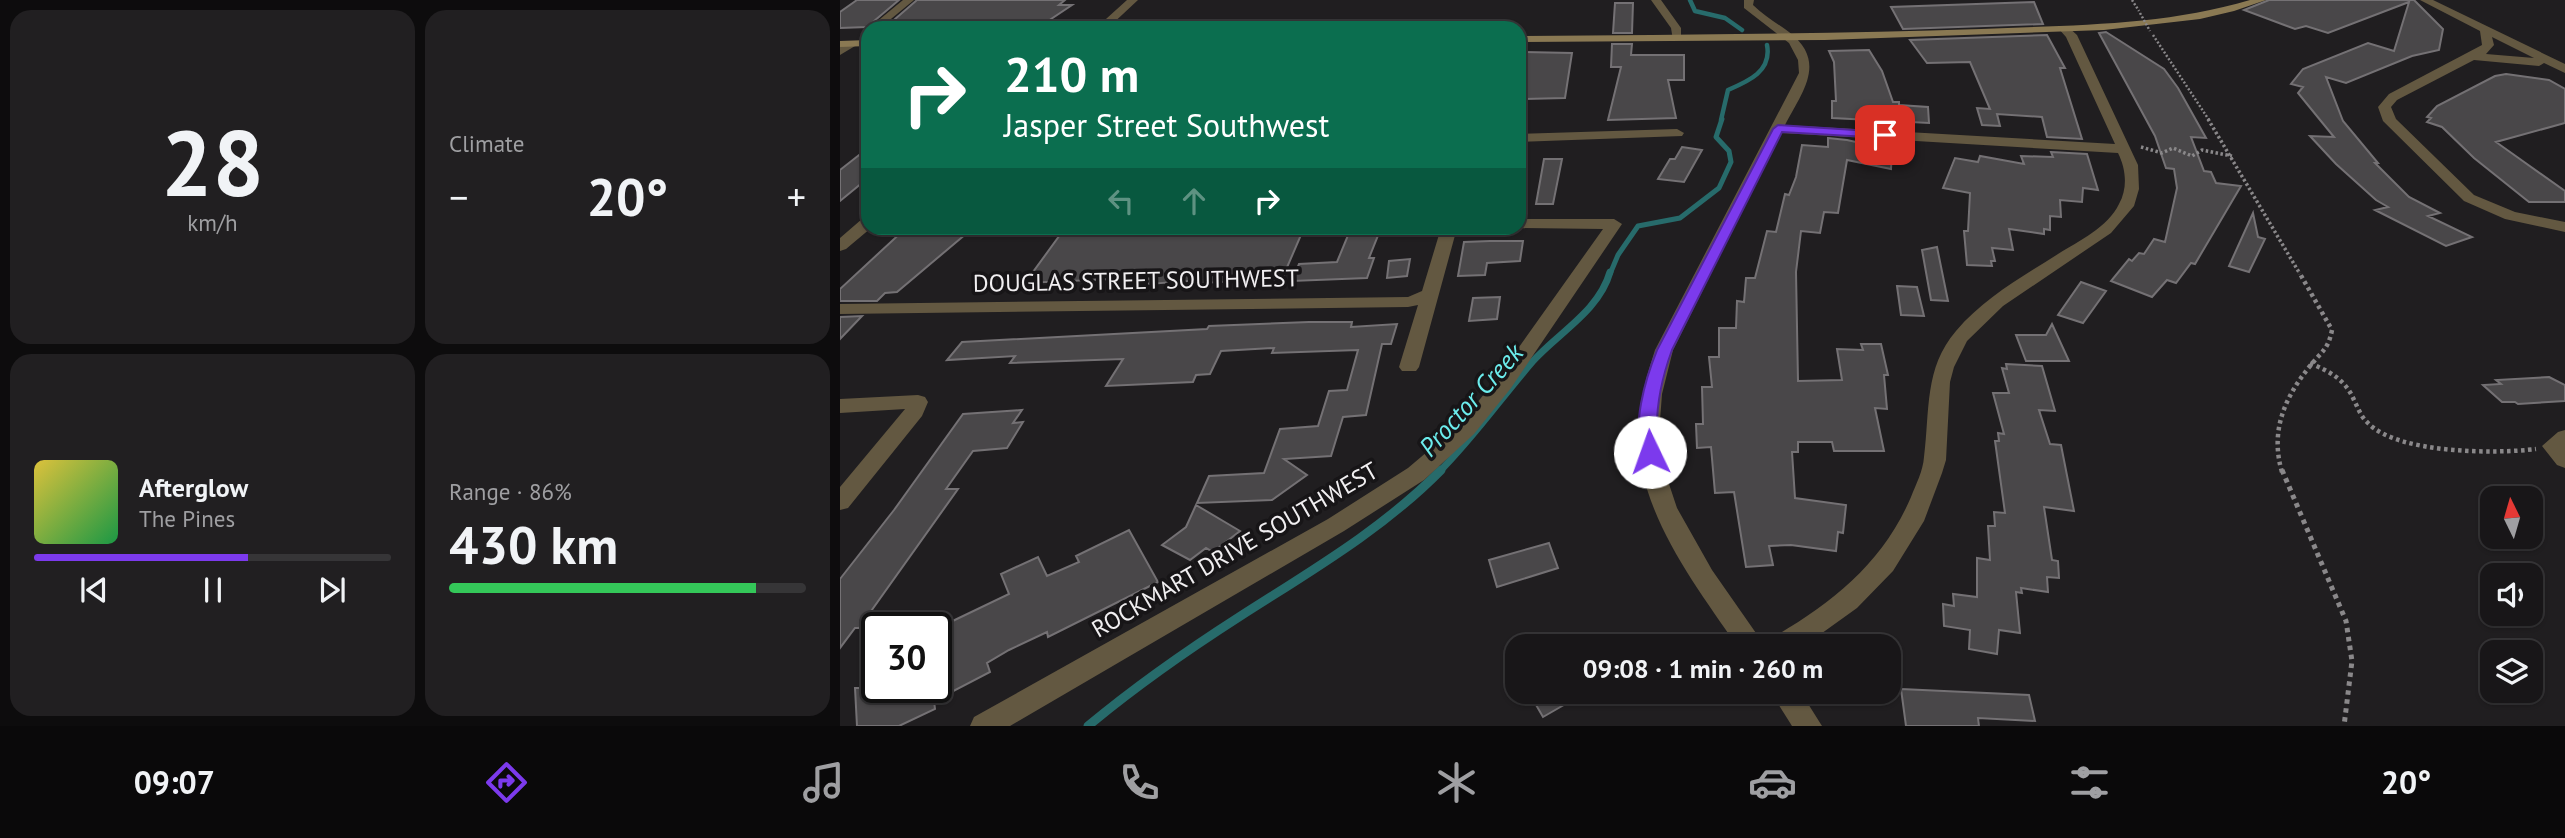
<!DOCTYPE html>
<html lang="en">
<head>
<meta charset="utf-8">
<style>
	:root { --surface:#181618; --page:#211f21; --text:#f1f3f6; --muted:#9f9fa2; --line:#363537; --accent:#7c3aed }
	body { margin:0; font-family:"PT Sans",sans-serif; background:var(--page); color:var(--text); height:100vh; display:flex; flex-direction:column; font-size:26px; white-space:nowrap }
	* { box-sizing:border-box; margin:0 }
	p { font-size:23px; color:var(--muted) }
	.icon { flex:none; width:38px; height:38px; fill:none; stroke:currentColor; stroke-width:2; stroke-linecap:round; stroke-linejoin:round }
	.map { position:relative; flex:1; overflow:hidden }
	.panel { display:flex; flex-direction:column; gap:10px; padding:10px; background:#0d0c0d; width:840px }
	.panel>* { flex:none }
	.top-card { position:absolute; left:21px; top:21px; width:665px; height:214px; border-radius:21px; box-shadow:0 2px 5px #0004,0 0 0 2px var(--line); background:#0b6e4f; color:#fff; overflow:hidden }
	.needle { width:46px; rotate:355deg }
	.fabs { position:absolute; left:1640px; top:486px; display:grid; gap:14px }
	.fabs a { display:grid; place-items:center; width:63px; height:63px; border-radius:14px; background:var(--surface); box-shadow:0 2px 5px #0004,0 0 0 2px var(--line); font-size:35px }
	.speed { position:absolute; left:21px; top:612px; display:flex; gap:14px; font-size:35px; font-weight:700; text-align:center }
	.speed>* { display:grid; place-content:center; width:91px; height:91px; border-radius:50%; background:var(--surface); box-shadow:0 2px 5px #0004,0 0 0 2px var(--line); line-height:1 }
	.speed .limit { border:4px solid #111; border-radius:10px; background:#fff; color:#111 }
	.pin { position:absolute; display:grid; place-items:center; width:60px; height:60px; color:#fff; margin:-30px; border-radius:14px; box-shadow:0 4px 10px #0006 }
	.me { position:absolute; width:77px; margin:-38px; rotate:357deg; stroke-linejoin:round; filter:drop-shadow(0 0 5px #0008) }
	.turn { display:flex; align-items:center; gap:24px; height:147px; padding:0 28px; font-size:32px }
	.turn .icon { width:91px; height:91px; stroke-width:2.5 }
	.turn b { display:block; font-size:49px; line-height:60px }
	.lanes { display:flex; align-items:center; height:66px; padding:0 28px; background:#0003; justify-content:center; gap:35px; direction:ltr }
	.lanes .off { opacity:.35 }
	.big { font-size:52px; font-weight:700; line-height:1.1 }
	.panel .widget { flex:1; display:flex; flex-direction:column; justify-content:center; gap:10px; min-width:0; padding:0 24px; border-radius:21px; background:var(--page) }
	.panel .dial { align-items:center; gap:0 }
	.dial b { font-size:91px; line-height:1 }
	.song { display:flex; align-items:center; gap:21px }
	.cover { width:84px; height:84px; border-radius:10px; background:linear-gradient(135deg,hsl(50 70% 55%),hsl(140 70% 35%)) }
	.played { height:7px; border-radius:4px; background:linear-gradient(90deg,var(--accent) 60%,var(--line) 60%) }
	.keys { display:flex; justify-content:space-around; direction:ltr }
	.heat { display:flex; justify-content:space-between; align-items:center; font-size:38px; direction:ltr }
	.charge { height:10px; border-radius:5px; background:linear-gradient(90deg,#34c759 86%,var(--line) 0) }
	.panel .tiles { flex:1; display:grid; gap:10px; grid-template-columns:repeat(2,1fr) }
	.trip { position:absolute; left:665px; top:634px; width:396px; height:70px; border-radius:21px; background:var(--surface); box-shadow:0 2px 5px #0004,0 0 0 2px var(--line); font-weight:700; line-height:70px; text-align:center }
	.menu { display:flex; height:112px; justify-content:space-around; align-items:center; background:#0a090a; color:var(--muted) }
	.menu .icon { width:49px; height:49px }
	.menu .selected { color:var(--accent) }
	.menu b { font-size:32px; color:var(--text) }
	main { display:flex; flex:1; min-height:0 }
	.map>svg:first-child { display:block }
</style>
</head>
<body>
<main>
<section class="panel">
<div class="tiles">
<div class="widget dial"><b>28</b><p>km/h</p></div>
<div class="widget"><p>Climate</p>
<div class="heat"><a>−</a><b class="big">20°</b><a>+</a></div>
</div>
<div class="widget">
<div class="song"><i class="cover"></i><div><b>Afterglow</b><p>The Pines</p></div></div>
<div class="played"></div>
<div class="keys"><svg class="icon" aria-label="previous" viewBox="0 0 24 24"><path d="M18 5L8 12l10 7zM5 5v14"/></svg><svg class="icon" aria-label="pause" viewBox="0 0 24 24"><path d="M8 5v14M16 5v14"/></svg><svg class="icon" aria-label="next" viewBox="0 0 24 24"><path d="M6 5l10 7-10 7zM19 5v14"/></svg></div>
</div>
<div class="widget"><p>Range · 86%</p><b class="big">430 km</b><div class="charge"></div></div>
</div>
</section>
<div class="map">
<svg width="1725" height="726" viewBox="0 0 1725 726">
	<rect width="100%" height="100%" fill="#201e20"/>
	<g fill="none" stroke-linecap="round" stroke-linejoin="round">
		<!-- stream-far3 -->
		<path stroke="#276b6b" stroke-width="4.5" d="M850,0L855,11L885,18L902,30
			M881,120L888,90C909,81 932,71 927,45"/>
		<!-- stream-far2 -->
		<path stroke="#276b6b" stroke-width="5" d="M770,274L778,255L798,226L840,218L879,188L891,162L889,151L876,137L882,119"/>
		<!-- stream-far1 -->
		<path stroke="#276b6b" stroke-width="7" d="M599,472C634,437 661,398 693,361C718,333 759,311 770,272"/>
		<!-- stream -->
		<path stroke="#276b6b" stroke-width="9" d="M248,726C296,686 346,651 399,617C469,572 542,530 601,470"/>
	</g>
	<!-- building -->
	<path fill="#494749" stroke="#747174" stroke-width="2" d="M17,0H59L27,27L0,28V12Z
		M77,0H225L219,5H232L205,23L47,26Z
		M1429,0H1574L1603,29L1599,50L1572,56L1506,83L1486,77L1503,121L1538,163H1535L1569,197L1600,213L1588,216L1632,237L1606,246L1535,210L1548,207L1536,200L1496,164L1470,136L1494,137L1458,93L1463,87L1451,84L1463,69L1528,43L1554,51L1569,2L1488,33L1466,26L1455,29L1404,10Z
		M1194,2L1203,24L1063,29L1051,7Z
		M775,3H793L792,33H773Z
		M1266,32L1324,69L1338,88L1366,138L1351,137L1364,171L1371,172L1376,183L1401,186L1355,264L1351,263L1336,283L1327,280L1312,297L1271,281L1289,259L1292,261L1299,253L1304,254L1314,239L1325,242L1337,188L1334,169L1326,168L1315,136L1259,33Z
		M1207,35L1225,68H1220L1242,139L1207,137L1202,117L1157,114L1160,126L1142,125L1137,108L1150,109L1130,62L1087,63L1070,40Z
		M772,44H792L791,55H844V80H828L836,118L768,120L781,67H771Z
		M1029,50L1042,71L1053,102H1059V105L1088,107L1089,123L992,118V101H996L994,62L989,51Z
		M679,52L732,53L725,98L679,99Z
		M1666,74L1709,80L1725,89V123L1656,142L1725,191V202H1689L1634,158L1602,127L1587,122L1591,118L1587,117L1597,106L1655,76Z
		M988,138L1007,140L1052,150L1051,169L1007,160L998,213L984,212L980,233L961,231L956,272L958,381L1002,380L997,349L1023,350L1021,344H1041L1048,375H1044L1047,409L1035,408L1044,451H994L992,442H958V452H952L955,498L1006,505L1003,533L998,532L996,551L951,545L929,546L933,565L906,567L894,492L875,493L871,447L857,448L856,424H863L862,387H872L869,357H879V328H896L897,301L904,302L906,278H915L927,231L936,232L945,194L949,195L956,177L962,145L988,147Z
		M842,147L862,150L844,182L818,179L830,159H835Z
		M28,148V178L0,201V170Z
		M1211,152L1247,154L1258,190L1243,188L1242,202L1220,200L1221,217L1210,216V230L1204,229V234L1169,229L1173,250L1152,248L1155,261H1151L1152,266L1127,265L1124,231H1128L1130,193L1103,188L1115,158L1138,162L1140,156L1184,164L1181,156L1213,157Z
		M704,159H722L713,204H696Z
		M1413,213L1418,237L1425,239L1409,272L1389,266Z
		M66,228H133L57,292L45,293L37,301H0V289Z
		M225,228H464L442,279L360,283L361,280L309,284L311,279L272,281L273,279L185,283Z
		M511,228H541L529,258H534L527,278L452,281L459,264L497,262Z
		M650,241H683L680,261L647,263L645,275L618,276L624,242Z
		M1097,247L1108,301L1091,300L1082,250Z
		M570,259L567,276L547,278L549,261Z
		M1241,282L1266,291L1243,323L1218,315Z
		M1057,286L1077,287L1084,316L1061,315Z
		M660,297L657,319L629,321L633,298Z
		M22,316L0,339V317Z
		M469,322H512L511,327L557,324L551,344H542L526,415L503,417L491,456L444,459L467,475L432,500L357,503L369,476L424,473L440,429L478,426L489,391L507,390L518,350L432,353L434,348L381,351L370,374L356,375L353,382L266,386L283,359L170,363L175,356L107,360L122,342L367,329L369,326Z
		M1212,324L1229,361H1186L1176,335H1206Z
		M1166,364L1202,366L1215,411L1199,410L1210,444L1221,445L1234,511L1204,507L1212,560L1218,561L1219,578L1207,577L1208,592L1181,588L1182,593L1176,592L1180,633L1159,630L1157,654L1129,649L1130,630L1104,626L1103,604L1114,606L1113,594L1137,597V558L1150,560L1148,526H1155L1154,512L1165,513L1155,441H1159L1158,433L1164,434L1153,393H1169L1162,368L1167,369Z
		M1709,377L1725,385V401L1678,404L1675,402H1662L1643,385L1661,384L1656,380Z
		M182,410L173,423L183,422L167,448L133,451L106,489H118L19,628H15L0,648V579L54,510L123,414Z
		M356,505L400,531L373,552L366,548L350,560L322,545L346,527Z
		M289,530L318,582L208,637L207,632L169,650L147,663L150,672L94,701L95,709L59,726H17L15,688H110L96,647V629L169,594L161,574L198,557L207,576L239,562L236,556Z
		M709,543L718,568L657,587L649,560Z
		M1061,689L1189,695L1195,721L1138,718L1139,726H1066Z
		M688,691H748L703,717Z"/>
	<g fill="none" stroke-linecap="round" stroke-linejoin="round">
		<!-- path-far3 -->
		<path stroke="#8a888a" stroke-width="2.5" stroke-dasharray="2 2" stroke-linecap="butt" d="M1292,0L1299,11
			M1313,35L1369,120"/>
		<!-- path-far2 -->
		<path stroke="#8a888a" stroke-width="3.5" stroke-dasharray="2.5 2.5" stroke-linecap="butt" d="M1368,119L1460,274
			M1301,147L1322,153L1333,148L1352,156L1362,150L1392,156"/>
		<!-- path-far1 -->
		<path stroke="#8a888a" stroke-width="4.5" stroke-dasharray="3.5 3.5" stroke-linecap="butt" d="M1470,363C1490,372 1505,379 1514,400C1518,408 1521,417 1528,423C1558,454 1656,454 1696,449
			M1442,472C1430,432 1444,398 1470,366C1482,351 1488,350 1492,330L1459,272"/>
		<!-- path -->
		<path stroke="#8a888a" stroke-width="5" stroke-dasharray="4.5 4.5" stroke-linecap="butt" d="M1442,470L1506,621L1512,661L1504,726"/>
		<!-- minor -->
		<path fill="#635841" fill-rule="evenodd" d="M287,0H298L268,28H256Z
			M811,0H821L841,28V40H833L831,28Z
			M904,0H914L913,5C924,16 937,23 949,32C988,62 962,92 945,125L1275,144L1226,37L1218,28L1227,26L1237,35L1298,165L1299,189L1294,206L1271,233L1163,306L1127,341L1114,367L1110,382L1106,460L1102,473L1084,521L1053,571L1017,608L964,646H928L932,638C992,603 1043,563 1071,497C1076,484 1083,471 1084,457C1090,411 1084,368 1116,331C1144,298 1182,277 1218,254C1239,241 1268,227 1279,204C1288,188 1286,169 1278,153L941,133L833,350L822,394L819,434L825,472L837,508L872,570L925,646H897C854,583 799,513 798,434C798,405 806,378 815,350L959,73L958,60L949,43L904,8Z
			M1580,0H1593L1725,64V73L1704,63L1699,66L1634,60L1557,100L1551,107L1556,119L1634,195L1675,212L1725,222V232L1665,219L1624,201L1543,121L1538,107L1549,94L1642,45L1640,31ZM1652,37L1694,58L1646,54L1654,45Z
			M10,41L20,43L0,55V47Z
			M837,129L844,133L842,136L679,142V134Z
			M28,217V228H31L6,249L0,251V238L22,219Z
			M679,219H774L782,224L671,388L634,434L584,480L504,531L170,726H130L134,717L488,519L568,468L620,424L657,378L763,229L674,228H679Z
			M601,228H617L579,367L576,371H562L559,367L578,305L568,307L0,314V304L568,297L582,291Z
			M78,395L85,397L88,402L82,416L8,508L0,510V487L65,409L0,413V399Z
			M1725,430V468L1717,465L1702,446L1718,432Z
			M930,691H960L982,726H952Z"/>
		<!-- tertiary -->
		<path fill="#635841" fill-rule="evenodd" d="M63,0H74L40,28L28,29Z"/>
		<!-- secondary -->
		<path fill="#8a7953" fill-rule="evenodd" d="M1410,0H1426L1394,11L1360,19L1264,30L985,40L679,42V36C833,35 987,34 1141,29C1231,25 1323,26 1410,0Z
			M28,40V46L0,47V41Z"/>
		<!-- path-bridge -->
		<path stroke="#8a888a" stroke-width="2.5" stroke-dasharray="2 2" stroke-linecap="butt" d="M1300,13L1310,31"/>
	</g>
	<!-- route -->
	<path fill="#7c3aed" stroke="#51269a" stroke-width="2" d="M938,125L1045,132L1050,135L1045,138L942,132L832,350C820,383 813,417 819,452L817,456H804C790,429 806,377 817,350L933,129Z"/>
	<g text-anchor="middle" stroke-width="7" stroke-linejoin="round" paint-order="stroke">
		<!-- street labels -->
		<g font-size="24" fill="#f1eff1" stroke="#171517">
			<text transform="translate(296 281) rotate(-1)" y="8">DOUGLAS STREET SOUTHWEST</text>
			<text transform="translate(395 550) rotate(-30)" y="8">ROCKMART DRIVE SOUTHWEST</text>
		</g>
		<!-- water labels -->
		<g font-size="26" font-style="italic" fill="#6ceded" stroke="#171517">
			<text transform="translate(631 400) rotate(-48)" y="9">Proctor Creek</text>
		</g>
	</g>
</svg>
<div class="fabs">
<a><svg class="needle" viewBox="-14 -14 28 28"><path d="M0-13l5 13h-10z" fill="#e53935"/><path d="M0 13l5-13h-10z" fill="#9f9fa2"/></svg></a>
<a><svg class="icon" aria-label="sound" viewBox="0 0 24 24"><path d="M4 9h4l5-4v14l-5-4H4zM17 9q2 3 0 6"/></svg></a>
<a><svg class="icon" aria-label="layers" viewBox="0 0 24 24"><path d="M12 4l9 5-9 5-9-5zM3 14l9 5 9-5"/></svg></a>
</div>
<div class="speed"><div class="limit">30</div></div>
<div class="pin" style="left:1045px;top:135px;background:#d93025"><svg class="icon" aria-label="arrive" viewBox="0 0 24 24"><path d="M6 21V4h12l-3 4 3 4H6"/></svg></div>
<svg class="me" style="left:810px;top:452px" viewBox="-20 -20 40 40"><circle r="19" fill="#fff"/><path d="M0-13L10 11 0 6-10 11z" fill="#7c3aed"/></svg>
<div class="trip">09:08 · 1 min · 260 m</div>
<div class="top-card">
<div class="turn"><svg class="icon" aria-label="right" viewBox="0 0 24 24"><path d="M7 20v-9h11M14 6l5 5-5 5"/></svg><div><b>210 m</b>Jasper Street Southwest</div></div>
<div class="lanes"><svg class="icon off" aria-label="left" viewBox="0 0 24 24"><path d="M17 20v-9H6M10 6l-5 5 5 5"/></svg><svg class="icon off" aria-label="ahead" viewBox="0 0 24 24"><path d="M12 20V5M6 11l6-6 6 6"/></svg><svg class="icon" aria-label="right" viewBox="0 0 24 24"><path d="M7 20v-9h11M14 6l5 5-5 5"/></svg></div>
</div>
</div>
</main>
<nav class="menu">
<b>09:07</b>
<svg class="icon selected" aria-label="directions" viewBox="0 0 24 24"><path d="M12 3l9 9-9 9-9-9zM9 14v-3h6M13 9l2 2-2 2"/></svg>
<svg class="icon" aria-label="music" viewBox="0 0 24 24"><path d="M9 18V5l10-2v13"/><circle cx="6" cy="18" r="3"/><circle cx="16" cy="16" r="3"/></svg>
<svg class="icon" aria-label="phone" viewBox="0 0 24 24"><path d="M5 4h4l2 5-3 2q2 4 5 5l2-3 5 2v4C11 20 4 13 5 4z"/></svg>
<svg class="icon" aria-label="climate" viewBox="0 0 24 24"><path d="M12 3v18M4 7l16 10M4 17L20 7"/></svg>
<svg class="icon" aria-label="car" viewBox="0 0 24 24"><path d="M5 17H2v-5l4-1 3-4h7l3 4 3 1v5h-3M9 17h6M6 11h13"/><circle cx="7" cy="17" r="2"/><circle cx="17" cy="17" r="2"/></svg>
<svg class="icon" aria-label="filters" viewBox="0 0 24 24"><path d="M4 7h16M4 17h16"/><circle cx="9" cy="7" r="2"/><circle cx="15" cy="17" r="2"/></svg>
<b>20°</b>
</nav>
</body>
</html>
